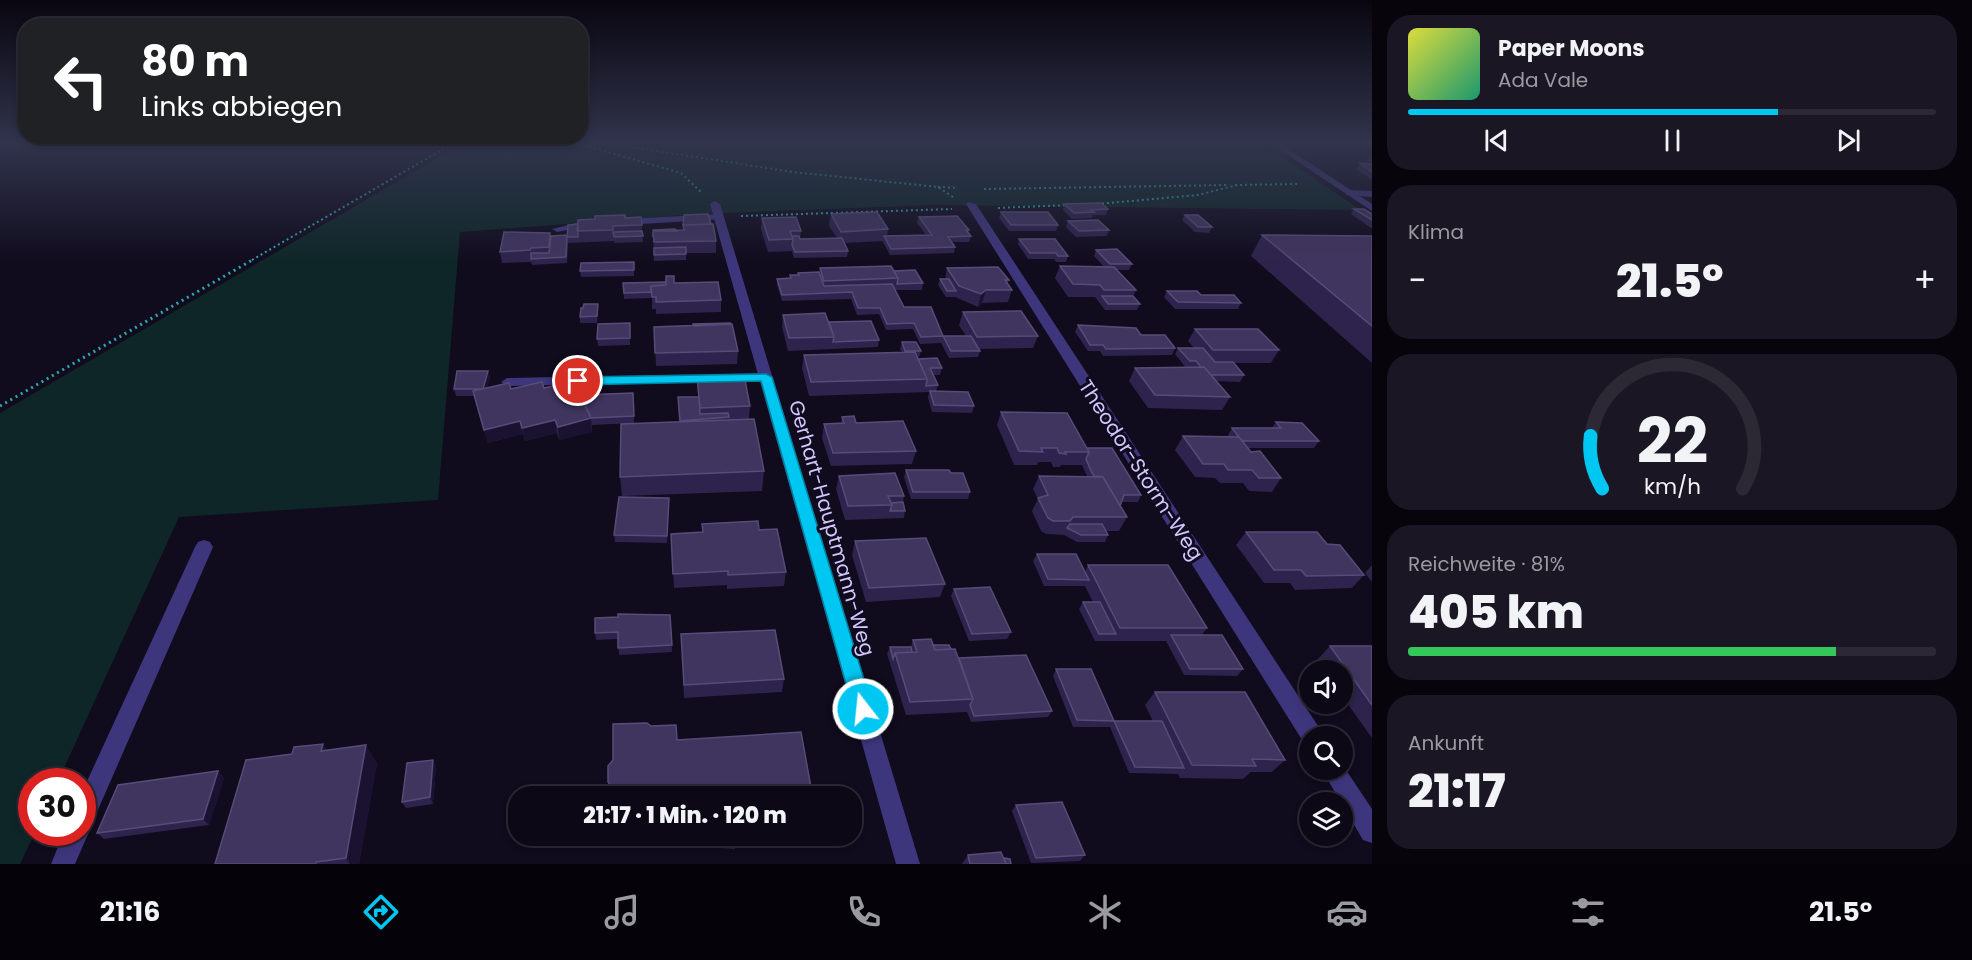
<!DOCTYPE html>
<html lang="de">
<head>
<meta charset="utf-8">
<style>
	:root { --surface:#0c0816; --page:#1a1623; --text:#f1f3f6; --muted:#9a9aa1; --line:#2c2935; --accent:#00c6f2 }
	body { margin:0; font-family:Poppins,sans-serif; background:var(--page); color:var(--text); height:100vh; display:flex; flex-direction:column; font-size:22px; white-space:nowrap }
	* { box-sizing:border-box; margin:0 }
	p { font-size:20px; color:var(--muted) }
	.icon { flex:none; width:33px; height:33px; fill:none; stroke:currentColor; stroke-width:2; stroke-linecap:round; stroke-linejoin:round }
	.map { position:relative; flex:1; overflow:hidden }
	.panel { display:flex; flex-direction:column; gap:15px; padding:15px; background:#07040c; width:600px }
	.panel>* { flex:none }
	.hud { position:absolute; left:18px; top:18px; width:570px; height:126px; border-radius:24px; box-shadow:0 3px 9px #0003,0 0 0 2px var(--line); background:#202124; color:#fff; overflow:hidden }
	.tools { position:absolute; left:1299px; top:660px; display:grid; gap:12px }
	.tools a { display:grid; place-items:center; width:54px; height:54px; border-radius:50%; background:var(--surface); box-shadow:0 3px 9px #0003,0 0 0 2px var(--line); font-size:30px }
	.speed { position:absolute; left:18px; top:768px; display:flex; gap:12px; font-size:30px; font-weight:700; text-align:center }
	.speed>* { display:grid; place-content:center; width:78px; height:78px; border-radius:50%; background:var(--surface); box-shadow:0 3px 9px #0003,0 0 0 2px var(--line); line-height:1 }
	.speed .limit { border:9px solid #d22; background:#fff; color:#111 }
	.pin { position:absolute; display:grid; place-items:center; width:51px; height:51px; color:#fff; margin:-26px; border:3px solid #fff; border-radius:50%; box-shadow:0 2px 6px #0007 }
	.me { position:absolute; width:66px; margin:-33px; rotate:344deg; stroke-linejoin:round; filter:drop-shadow(0 0 4px #0008) }
	.turn { display:flex; align-items:center; gap:21px; height:126px; padding:0 24px; font-size:27px }
	.turn .icon { width:78px; height:78px; stroke-width:2.5 }
	.turn b { display:block; font-size:42px; line-height:51px }
	.big { font-size:45px; font-weight:800; line-height:1.1 }
	.panel .card { flex:1; display:flex; flex-direction:column; justify-content:center; gap:9px; min-width:0; padding:0 21px; border-radius:24px; background:var(--page) }
	.panel .dial { align-items:center; gap:0 }
	.dial svg { height:156px; overflow:visible; fill:none; stroke:var(--line); stroke-width:7; stroke-linecap:round; text-anchor:middle }
	.dial text { fill:var(--text); stroke:none }
	.song { display:flex; align-items:center; gap:18px }
	.cover { width:72px; height:72px; border-radius:9px; background:linear-gradient(135deg,hsl(60 70% 55%),hsl(160 70% 35%)) }
	.played { height:6px; border-radius:3px; background:linear-gradient(90deg,var(--accent) 70%,var(--line) 70%) }
	.keys { display:flex; justify-content:space-around; direction:ltr }
	.heat { display:flex; justify-content:space-between; align-items:center; font-size:33px; direction:ltr }
	.charge { height:9px; border-radius:4px; background:linear-gradient(90deg,#34c759 81%,var(--line) 0) }
	.trip { position:absolute; left:508px; top:786px; width:354px; height:60px; border-radius:24px; background:var(--surface); box-shadow:0 3px 9px #0003,0 0 0 2px var(--line); font-weight:800; line-height:60px; text-align:center }
	.tab-bar { display:flex; height:96px; justify-content:space-around; align-items:center; background:#050309; color:var(--muted) }
	.tab-bar .icon { width:42px; height:42px }
	.tab-bar .selected { color:var(--accent) }
	.tab-bar b { font-size:27px; color:var(--text) }
	main { display:flex; flex:1; min-height:0 }
	.map>svg:first-child { display:block }
</style>
</head>
<body>
<main>
<div class="map">
<svg width="1372" height="864" viewBox="0 0 1372 864">
	<rect width="100%" height="100%" fill="#100b1d"/>
	<!-- green -->
	<path fill="#0e2627" d="M462,144H1263L1361,210L934,205L699,214L460,232L438,500L179,517L58,781L32,782V832L35,833L20,864H0V413Z"/>
	<g fill="none" stroke-linecap="round" stroke-linejoin="round">
		<!-- path-far1 -->
		<path stroke="#2cabae" stroke-width="2" stroke-dasharray="2 3" stroke-linecap="butt" d="M580,144L681,173L701,192
			M612,144L793,172L938,187L953,197
			M1235,185L1297,184
			M938,187L958,188
			M984,189L1228,185
			M1097,204L1198,195L1237,185
			M998,208L1069,205
			M741,216L952,209
			M252,260L452,144"/>
		<!-- path -->
		<path stroke="#2cabae" stroke-width="3" stroke-dasharray="2 4" stroke-linecap="butt" d="M0,406L254,259"/>
		<!-- service -->
		<path fill="#3e367c" fill-rule="evenodd" d="M1271,144H1281L1372,204V211Z
			M719,214L724,217L722,219L625,225L620,222L625,219Z
			M585,221L590,224L588,226L557,232L552,229Z
			M766,373L770,374L772,377L770,380L507,386L501,382L507,378Z"/>
		<!-- minor -->
		<path fill="#3e367c" fill-rule="evenodd" d="M1349,190L1372,191V197L1346,195V191Z
			M715,201L720,204L920,864H896L710,204Z
			M968,202L976,204L1320,729L1323,736H1310V745L1304,743L966,204Z
			M204,540L210,542L213,547L90,828L88,829L89,832L75,864H51L64,832H82V792L195,547L198,542Z
			M1342,764L1372,809V843L1363,840L1322,770H1342Z"/>
	</g>
	<!-- wall -->
	<path fill="#2e234c" d="M1370,156H1372V163L1367,161Z
		M1360,163L1372,164V180L1356,169Z
		M1064,204L1108,209L1106,215H1093L1092,218L1072,219L1063,210Z
		M1354,209L1372,214V228H1371L1351,214Z
		M1001,212L1058,225L1056,231H1009L999,218Z
		M831,214L888,229L887,236L926,235L917,223L919,217L969,230L968,233L971,236L969,242H952L955,247L954,253L890,255L883,242V241L844,243L848,251L847,257L794,258L792,251L768,252L761,229L762,218L801,231L800,239L837,238L829,226Z
		M684,215L716,241V253H686V260L654,261L653,230H683Z
		M1185,215L1212,227L1209,233L1195,232L1182,220Z
		M641,217L643,242L614,243V241L568,243V242L567,263L532,265L531,262L502,263L500,252L550,238L567,235L578,224L625,218Z
		M1068,221L1109,230L1107,236L1076,237L1066,227Z
		M1262,235L1372,236V363L1251,256Z
		M1019,239L1068,256L1066,262H1056L1054,259H1028L1018,244Z
		M1096,250L1132,264L1129,270H1117L1136,290L1133,296L1140,304L1137,310H1105L1095,297H1068L1055,278L1060,266L1104,267L1094,256Z
		M634,262V276L581,277L580,271Z
		M820,268L894,271L923,283L922,290H895L904,307L943,336H966L959,325L963,312L1038,336L1033,348L979,349L980,351L978,357L949,358L941,343L920,344L913,329L886,330L879,314L857,315L851,299L782,301L777,285V279H790V275H798V273L819,274Z
		M947,268L1009,280L1007,284L1012,290L1008,302L982,303L978,307L955,297H946L938,285L940,279H945Z
		M623,283H674L721,300V312L656,314V309H652V298L624,299Z
		M1167,291L1201,295L1241,303L1238,309H1175L1164,297Z
		M598,304L597,323H580V317L583,308Z
		M783,315L829,322L879,340L878,347L788,351L782,327Z
		M630,323V345L598,346L597,339Z
		M1078,325L1141,335L1175,348L1172,355L1103,356L1100,351H1088L1075,332Z
		M654,327L738,351L737,364L656,366Z
		M1195,329L1279,350L1271,363H1233L1244,375L1240,382L1216,381L1230,397L1222,410L1148,408L1129,381L1135,368H1186L1175,354L1178,348H1194L1188,341Z
		M902,342L921,351L919,357H918V359L942,368L940,375H933L938,385L936,391L974,406L972,413L932,412L928,398L929,392L809,396L802,368L804,355L902,353L900,349Z
		M488,371L490,378L487,388H544L580,395L633,393L634,423L592,425V432L559,440L557,433L525,441L523,434L488,443L474,396H456L454,389Z
		M697,377L750,406L749,419L764,471L762,491L622,496L620,477L679,422L678,397H698Z
		M1001,412L1087,448L1141,495L1138,502H1121L1120,506L1127,517L1119,531H1106L1108,535L1105,542H1077L1064,535L1046,534L1041,531L1032,511L1038,499L1033,489L1039,476H1087L1082,465H1061L1060,467H1053L1051,462H1038L1037,465H1014L997,425Z
		M842,417L916,451L912,464L831,466L822,438L824,424L841,423Z
		M1276,422L1319,441L1314,448H1248L1281,478L1272,492L1249,491L1243,483H1220L1215,478L1195,477L1175,450L1183,436L1229,437L1228,435L1232,428H1272Z
		M906,470L951,473L970,492L968,499H911L904,477Z
		M839,476L904,496L903,502L905,511L904,518L845,520L836,489Z
		M669,498L667,543L615,542L614,535Z
		M702,524L759,530L786,572L784,586L727,589V585L674,588L671,534L702,532Z
		M1246,532L1327,544L1364,575L1352,588L1295,590L1290,583H1264L1236,545Z
		M855,541L945,584L940,597L866,602L852,555Z
		M1037,554L1085,572L1088,565L1207,628L1202,635L1243,669L1237,676L1184,675L1166,641H1095L1079,609L1083,602H1093L1085,586H1044L1033,561Z
		M1371,566H1372V582L1365,573Z
		M954,589L1011,632L1007,639L969,641L951,596Z
		M670,615L672,652L619,655L618,639L596,640L595,633Z
		M681,634L784,679L782,692L684,698Z
		M913,640L951,649L959,658L1052,711L1048,717L971,722L967,712L906,715L887,654L890,647H911Z
		M1330,646H1372V738L1342,696V670H1325L1317,660Z
		M1056,669L1114,721H1153L1145,705L1155,692L1285,760L1272,772H1251L1243,779L1180,778L1178,774L1129,773L1110,727H1073L1053,676Z
		M651,726L677,740L812,793L811,796H612L610,795L608,782Z
		M323,744L327,750L377,763L359,864H215L292,754Z
		M433,760L436,766L433,804L406,808L402,802Z
		M218,771L224,778L209,825L104,839L97,833Z
		M1016,805L1085,855L1080,861L1031,863L1012,811Z
		M677,836H736L735,849L678,845Z
		M968,855L1004,858L1011,864H962Z"/>
	<!-- shaded-wall -->
	<path fill="#1b1231" d="M986,290L982,303L978,307L981,294Z
		M488,371L490,378L485,396L483,389Z
		M591,418L592,432L559,440L558,427Z
		M555,420L557,433L525,441L522,428Z
		M520,421L523,434L488,443L484,430Z
		M323,744L334,762L321,751Z
		M366,745L377,763L359,864H350L346,858Z
		M433,760L436,766L433,804L430,797Z
		M218,771L224,778L209,825L203,819Z"/>
	<!-- building -->
	<path fill="#40355f" stroke="#574c78" stroke-width="1.5" d="M1360,163L1372,164V172Z
		M1101,203L1108,209L1091,210L1094,212L1074,213L1064,204Z
		M1354,209H1364L1372,214V220Z
		M877,212L888,229L841,232L831,214Z
		M1001,212H1048L1058,225H1011Z
		M708,214L711,224L683,225L684,215Z
		M625,215V218L641,217L642,225L613,226V230L577,231L578,220L595,219V216Z
		M1185,215H1198L1212,227H1198Z
		M957,216L969,230H966L971,236L948,237L955,247L891,249L884,236L932,235L919,217Z
		M796,217L801,231H790L793,239L769,240L762,218Z
		M1098,220L1109,230L1079,231L1068,221Z
		M578,224V237H567L568,225Z
		M713,224L716,241L654,242L653,231L684,230L683,225Z
		M675,229L677,231H653V237V230Z
		M642,231L643,236L614,237L613,232Z
		M504,232L550,233L549,247L531,248L530,250L500,252Z
		M567,235L566,257L531,259V253H549L551,236Z
		M1262,235L1372,236V326Z
		M792,236H799L800,239L842,238L848,251L795,252L792,245L793,239Z
		M1019,239H1055L1068,256H1058L1056,253H1030Z
		M686,247V254L654,255V248Z
		M1117,249L1132,264H1110L1096,250Z
		M634,262V270L580,271L581,263Z
		M891,266L898,278L824,281L820,268Z
		M1060,266L1114,267L1136,290H1104L1100,285L1073,284Z
		M998,267L1009,280H1005L1012,290H986L981,294L959,286L947,268Z
		M915,270L923,283L897,284L898,278L894,271Z
		M819,272L824,286L892,284L904,307H931L943,336H971L980,351H951L943,336L921,337L914,323L887,324L880,308H858L852,292L782,295L777,279L791,278L790,275H799L798,273Z
		M666,276H674V283L718,282L721,300L656,302V297H652L651,286L666,285Z
		M940,279H949L956,291H947Z
		M666,282V285L651,286V292L624,293L623,283Z
		M1167,291H1197L1201,295H1234L1241,303L1178,302Z
		M1102,296H1133L1140,304H1108Z
		M584,304H598L597,316L580,317L581,308H583Z
		M1021,311L1038,336L977,337L963,312Z
		M825,313L834,337L789,338L783,315Z
		M871,321L879,340L833,342L834,337L829,322Z
		M630,323V338L597,339L598,324Z
		M730,323V324L694,326L693,324Z
		M732,324L738,351L655,353L654,327Z
		M1078,325L1136,328L1141,335H1165L1175,348L1106,349L1103,345H1090Z
		M1195,329H1258L1279,350H1213Z
		M902,342H916L921,351H905Z
		M1178,348H1203L1215,362H1233L1244,375H1211L1204,367H1201L1196,361H1190Z
		M915,352L927,379L811,382L804,355Z
		M937,358L942,368H930L938,385L926,386L927,379L918,359Z
		M1204,367L1230,397L1155,395L1135,368Z
		M457,371H488L483,389H454Z
		M744,375L750,406L700,408L697,377Z
		M574,381L591,418L558,427L555,420L522,428L520,421L484,430L473,391L509,383L511,389L542,382L544,388Z
		M930,391L968,392L974,406L934,405Z
		M633,393L634,416L591,418L580,395Z
		M678,397H699L700,414L728,413L729,417L680,421Z
		M1001,412L1067,413L1089,452H1065L1066,454L1059,453L1057,448H1041L1043,452L1019,451Z
		M854,416L856,423L903,421L916,451L833,453L824,424L844,423L842,417Z
		M754,419L764,471L620,477L621,424Z
		M1276,422L1302,423L1319,441H1242L1232,428H1281Z
		M1183,436L1239,437L1251,452L1260,451L1281,478H1259L1252,470H1228L1224,464H1203Z
		M1087,448H1112L1141,495H1124L1120,506L1103,477L1094,476L1091,471L1086,459L1089,452Z
		M906,470H949L951,473H963L970,492H913Z
		M895,473L904,496H888L892,505L848,506L839,476Z
		M1039,476L1103,477L1127,517H1073L1070,521H1053L1048,518L1038,498L1048,495Z
		M619,497L669,498L667,536L614,535Z
		M903,502L905,511H890L892,505L891,503Z
		M758,521L759,530L777,529L786,572L728,575V571L673,574L671,534L703,532L702,524Z
		M1070,524H1102L1108,535H1081L1067,528Z
		M1246,532H1317L1327,544L1340,545L1364,575L1306,576L1301,570H1274Z
		M926,538L945,584L869,588L855,541Z
		M1037,554H1076L1089,580L1048,579Z
		M1088,565H1168L1207,628H1120Z
		M990,587L1011,632L972,634L954,589Z
		M1083,602H1100L1116,634H1099Z
		M618,614L670,615L672,645L618,648V632L595,633V618L618,617Z
		M775,630L784,679L684,685L681,634Z
		M1171,635H1222L1243,669H1190Z
		M931,639L935,650L955,649L973,699L910,702L895,653L917,652L913,640Z
		M933,645H949L951,649L935,650Z
		M1330,646H1372V705Z
		M890,647H911L912,652L895,653L893,659Z
		M1026,655L1052,711L974,716L970,705L973,699L959,658Z
		M1056,669H1091L1114,721L1077,720Z
		M1155,692H1245L1285,760L1252,759L1256,766L1192,765Z
		M1114,721H1162L1184,768L1135,767Z
		M647,723L651,726L676,725L677,740L801,732L812,793L733,796H637L636,795L612,796V787L608,782V766L613,760V724Z
		M323,744L321,751L366,745L346,858L316,862V864H215L246,760L292,754L294,747Z
		M433,760L430,797L402,802L407,763Z
		M218,771L203,819L97,833L118,785Z
		M1062,802L1085,855L1036,858L1016,805Z
		M707,836H736L737,838Z
		M1001,852L1006,864H970L968,855Z
		M1004,858L1010,859L1011,864H1006Z"/>
	<!-- sky -->
	<linearGradient id="sky" x2="0" y2="1"><stop stop-color="#090610"/><stop offset="0.54" stop-color="#31344c"/><stop offset="1" stop-color="#31344c" stop-opacity="0"/></linearGradient>
	<rect width="1372" height="265" fill="url(#sky)"/>
	<!-- route -->
	<path fill="#00c6f2" stroke="#00819d" stroke-width="1.5" d="M766,374L772,377L873,709L870,716L863,718L856,716L853,709L761,381L578,385L571,381L578,377Z"/>
	<g text-anchor="middle" stroke-width="6" stroke-linejoin="round" paint-order="stroke">
		<!-- street labels -->
		<g font-size="20" fill="#d2c7ff" stroke="#100b1d">
			<text transform="translate(1141 470) rotate(57)" y="7">Theodor-Storm-Weg</text>
			<text transform="translate(832 528) rotate(74)" y="7">Gerhart-Hauptmann-Weg</text>
		</g>
	</g>
</svg>
<div class="tools">
<a><svg class="icon" aria-label="sound" viewBox="0 0 24 24"><path d="M4 9h4l5-4v14l-5-4H4zM17 9q2 3 0 6"/></svg></a>
<a><svg class="icon" aria-label="search" viewBox="0 0 24 24"><circle cx="10" cy="10" r="6"/><path d="M15 15l6 6"/></svg></a>
<a><svg class="icon" aria-label="layers" viewBox="0 0 24 24"><path d="M12 4l9 5-9 5-9-5zM3 14l9 5 9-5"/></svg></a>
</div>
<div class="speed"><div class="limit">30</div></div>
<div class="pin" style="left:578px;top:381px;background:#d93025"><svg class="icon" aria-label="arrive" viewBox="0 0 24 24"><path d="M6 21V4h12l-3 4 3 4H6"/></svg></div>
<svg class="me" style="left:863px;top:709px" viewBox="-20 -20 40 40"><circle r="17" fill="#00c6f2" stroke="#fff" stroke-width="3"/><path d="M0-11L8 9 0 5-8 9z" fill="#fff"/></svg>
<div class="trip">21:17 · 1 Min. · 120 m</div>
<div class="hud">
<div class="turn"><svg class="icon" aria-label="left" viewBox="0 0 24 24"><path d="M17 20v-9H6M10 6l-5 5 5 5"/></svg><div><b>80 m</b>Links abbiegen</div></div>
</div>
</div>
<section class="panel">
<div class="card">
<div class="song"><i class="cover"></i><div><b>Paper Moons</b><p>Ada Vale</p></div></div>
<div class="played"></div>
<div class="keys"><svg class="icon" aria-label="previous" viewBox="0 0 24 24"><path d="M18 5L8 12l10 7zM5 5v14"/></svg><svg class="icon" aria-label="pause" viewBox="0 0 24 24"><path d="M8 5v14M16 5v14"/></svg><svg class="icon" aria-label="next" viewBox="0 0 24 24"><path d="M6 5l10 7-10 7zM19 5v14"/></svg></div>
</div>
<div class="card"><p>Klima</p>
<div class="heat"><a>−</a><b class="big">21.5°</b><a>+</a></div>
</div>
<div class="card dial"><svg viewBox="0 0 100 80">
<path d="M14 69A42 42 0 1 1 86 69"/>
<path d="M14 69A42 42 0 0 1 8 42" stroke="#00c6f2"/>
<text x="50" y="56" font-size="32" font-weight="700">22</text>
<text x="50" y="72" font-size="11">km/h</text>
</svg></div>
<div class="card"><p>Reichweite · 81%</p><b class="big">405 km</b><div class="charge"></div></div>
<div class="card"><p>Ankunft</p><b class="big">21:17</b></div>
</section>
</main>
<nav class="tab-bar">
<b>21:16</b>
<svg class="icon selected" aria-label="directions" viewBox="0 0 24 24"><path d="M12 3l9 9-9 9-9-9zM9 14v-3h6M13 9l2 2-2 2"/></svg>
<svg class="icon" aria-label="music" viewBox="0 0 24 24"><path d="M9 18V5l10-2v13"/><circle cx="6" cy="18" r="3"/><circle cx="16" cy="16" r="3"/></svg>
<svg class="icon" aria-label="phone" viewBox="0 0 24 24"><path d="M5 4h4l2 5-3 2q2 4 5 5l2-3 5 2v4C11 20 4 13 5 4z"/></svg>
<svg class="icon" aria-label="climate" viewBox="0 0 24 24"><path d="M12 3v18M4 7l16 10M4 17L20 7"/></svg>
<svg class="icon" aria-label="car" viewBox="0 0 24 24"><path d="M5 17H2v-5l4-1 3-4h7l3 4 3 1v5h-3M9 17h6M6 11h13"/><circle cx="7" cy="17" r="2"/><circle cx="17" cy="17" r="2"/></svg>
<svg class="icon" aria-label="filters" viewBox="0 0 24 24"><path d="M4 7h16M4 17h16"/><circle cx="9" cy="7" r="2"/><circle cx="15" cy="17" r="2"/></svg>
<b>21.5°</b>
</nav>
</body>
</html>
